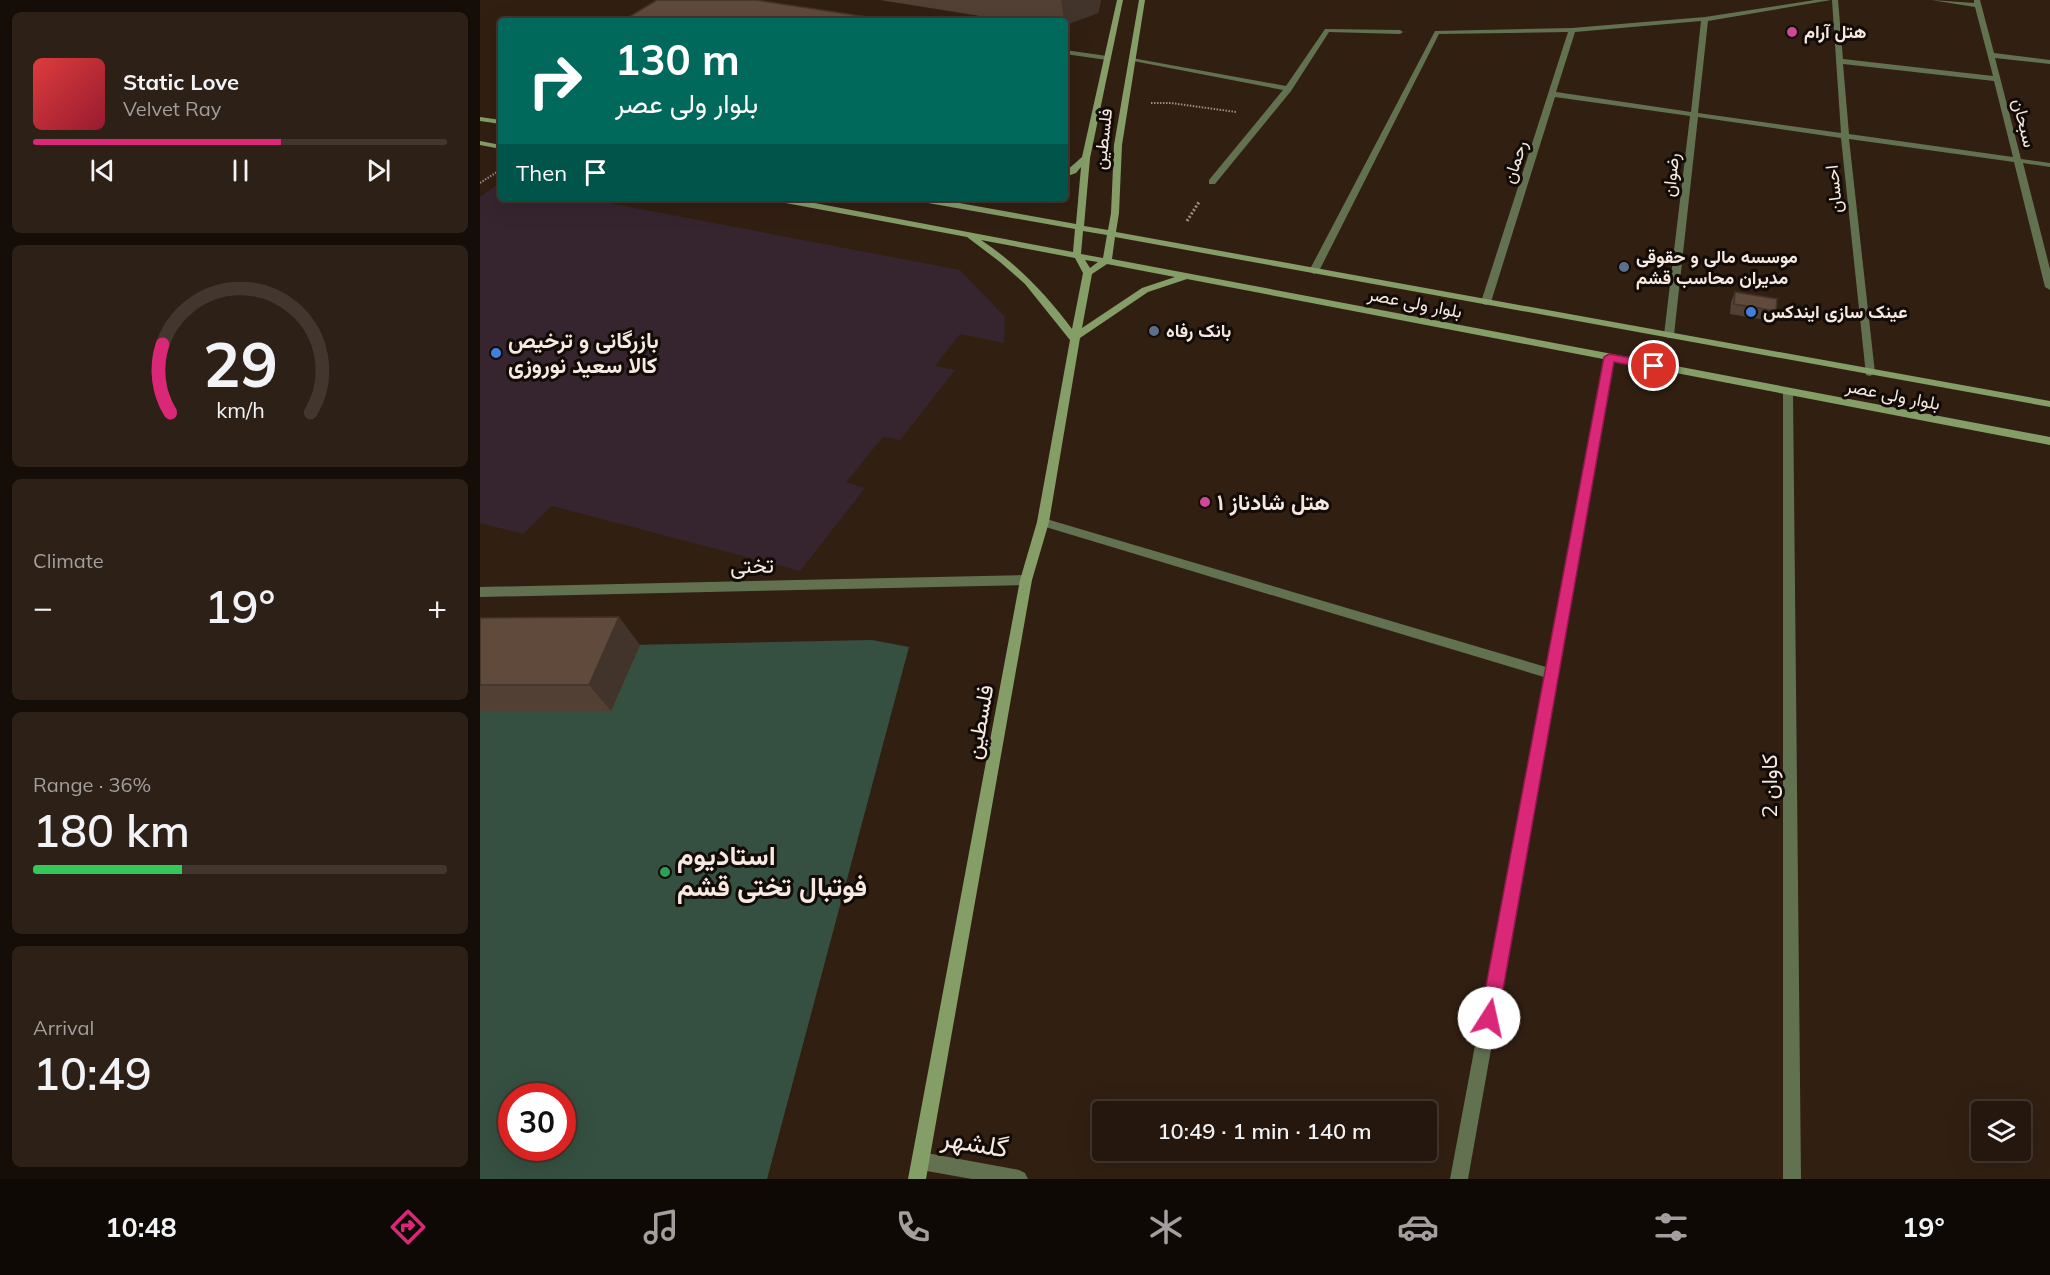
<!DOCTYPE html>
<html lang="en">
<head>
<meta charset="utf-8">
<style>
	:root { --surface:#25170e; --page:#2d2017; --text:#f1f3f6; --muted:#a39f9e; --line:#42362e; --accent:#db2777 }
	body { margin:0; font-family:Mulish,Vazirmatn,sans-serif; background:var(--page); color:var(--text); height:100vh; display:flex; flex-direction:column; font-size:22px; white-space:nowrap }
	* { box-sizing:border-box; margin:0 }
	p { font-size:20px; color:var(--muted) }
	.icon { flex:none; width:33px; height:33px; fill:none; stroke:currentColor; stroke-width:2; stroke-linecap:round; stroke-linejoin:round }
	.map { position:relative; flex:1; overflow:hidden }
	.side { display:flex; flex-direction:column; gap:12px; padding:12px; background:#140d08; width:480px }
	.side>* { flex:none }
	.banner { position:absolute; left:18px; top:18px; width:570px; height:183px; border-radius:6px; box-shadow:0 6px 24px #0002,0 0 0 2px var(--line); background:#00695c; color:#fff; overflow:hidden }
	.buttons { position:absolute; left:1491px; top:1101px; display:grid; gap:12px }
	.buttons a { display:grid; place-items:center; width:60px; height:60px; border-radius:6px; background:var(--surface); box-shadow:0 6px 24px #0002,0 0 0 2px var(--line); font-size:30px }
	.speed { position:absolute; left:18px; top:1083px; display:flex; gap:12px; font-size:30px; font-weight:700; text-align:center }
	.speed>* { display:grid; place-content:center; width:78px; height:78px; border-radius:50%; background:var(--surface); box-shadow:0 6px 24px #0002,0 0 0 2px var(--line); line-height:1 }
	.speed .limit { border:9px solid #d22; background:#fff; color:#111 }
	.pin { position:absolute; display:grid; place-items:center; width:51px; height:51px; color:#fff; margin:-26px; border:3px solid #fff; border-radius:50%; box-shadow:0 2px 6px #0007 }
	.me { position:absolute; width:66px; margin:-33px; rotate:10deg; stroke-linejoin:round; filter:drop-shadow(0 0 4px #0008) }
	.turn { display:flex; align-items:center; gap:21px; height:126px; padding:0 18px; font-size:27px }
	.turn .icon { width:78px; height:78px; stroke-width:2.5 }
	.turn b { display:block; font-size:42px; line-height:51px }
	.then { display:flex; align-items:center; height:57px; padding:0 18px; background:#0003; gap:12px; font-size:22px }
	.big { font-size:45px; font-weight:600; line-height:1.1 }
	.side .card { flex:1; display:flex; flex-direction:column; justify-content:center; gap:9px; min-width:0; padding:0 21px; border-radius:9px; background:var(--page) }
	.side .dial { align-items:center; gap:0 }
	.dial svg { height:156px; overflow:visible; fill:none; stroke:var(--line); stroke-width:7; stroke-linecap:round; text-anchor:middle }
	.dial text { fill:var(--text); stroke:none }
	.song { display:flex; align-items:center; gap:18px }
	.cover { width:72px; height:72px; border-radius:9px; background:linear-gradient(135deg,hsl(0 70% 55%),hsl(350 70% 35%)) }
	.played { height:6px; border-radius:3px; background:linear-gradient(90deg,var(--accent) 60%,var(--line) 60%) }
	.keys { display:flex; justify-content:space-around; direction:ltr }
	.heat { display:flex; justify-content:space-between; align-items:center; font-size:33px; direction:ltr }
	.charge { height:9px; border-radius:4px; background:linear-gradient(90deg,#34c759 36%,var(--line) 0) }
	.trip { position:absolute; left:612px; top:1101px; width:345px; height:60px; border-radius:6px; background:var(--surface); box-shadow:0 6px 24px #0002,0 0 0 2px var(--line); font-weight:600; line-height:60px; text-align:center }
	.tabs { display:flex; height:96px; justify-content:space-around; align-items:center; background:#0f0906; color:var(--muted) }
	.tabs .icon { width:42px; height:42px }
	.tabs .on { color:var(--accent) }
	.tabs b { font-size:27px; color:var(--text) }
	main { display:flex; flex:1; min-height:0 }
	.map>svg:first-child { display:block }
</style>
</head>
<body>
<main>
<section class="side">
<div class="card">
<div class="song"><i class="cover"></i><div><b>Static Love</b><p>Velvet Ray</p></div></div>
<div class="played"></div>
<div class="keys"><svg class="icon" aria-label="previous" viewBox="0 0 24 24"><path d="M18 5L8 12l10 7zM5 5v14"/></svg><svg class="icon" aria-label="pause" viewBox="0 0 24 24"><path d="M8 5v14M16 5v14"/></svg><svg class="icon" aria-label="next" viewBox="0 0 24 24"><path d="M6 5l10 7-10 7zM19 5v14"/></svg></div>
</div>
<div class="card dial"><svg viewBox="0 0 100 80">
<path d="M14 69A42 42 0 1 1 86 69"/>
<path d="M14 69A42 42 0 0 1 10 34" stroke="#db2777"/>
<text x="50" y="56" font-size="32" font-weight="700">29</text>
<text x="50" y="72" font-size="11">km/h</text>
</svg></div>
<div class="card"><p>Climate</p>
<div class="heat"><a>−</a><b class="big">19°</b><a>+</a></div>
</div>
<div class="card"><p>Range · 36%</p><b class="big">180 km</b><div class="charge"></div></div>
<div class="card"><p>Arrival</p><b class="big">10:49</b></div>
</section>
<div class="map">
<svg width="1570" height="1179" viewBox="0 0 1570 1179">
	<rect width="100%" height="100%" fill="#311f12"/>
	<!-- commercial -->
	<path fill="#36252f" d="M21,182V198H103L480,270L525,317L524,343L480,334L455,366L475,370L420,440L403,437L366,482L385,488L320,571L72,506L43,534L0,523V197Z"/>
	<!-- green -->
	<path fill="#355041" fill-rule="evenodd" d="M392,640L429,647L287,1179H0V648ZM32,1096H82V1148H32Z"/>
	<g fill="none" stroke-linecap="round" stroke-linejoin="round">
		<!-- path-far1 -->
		<path stroke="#9d8d83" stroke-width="2" stroke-dasharray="1.5 1.5" stroke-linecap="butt" d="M671,103H691L756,112
			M0,183L17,172"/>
		<!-- path -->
		<path stroke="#9d8d83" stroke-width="3" stroke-dasharray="2 2" stroke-linecap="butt" d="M707,221L719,202"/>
		<!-- minor -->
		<path fill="#627250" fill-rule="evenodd" d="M1335,0H1351L1228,21L1218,113L1361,133L1352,0H1358L1363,59L1513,76L1495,7L1451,0L1494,3V0H1500L1514,53L1570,60V64L1515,58L1541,159L1570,163V167L1543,163L1570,269V290L1565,287L1534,162L1369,139L1395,373L1390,376L1386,375L1361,138L1218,117L1194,335L1189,338L1186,337L1184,335L1210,116L1075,97L1011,302L1006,305L1003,304L1001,302L1088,32L959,34L839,271L834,274L829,271L955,31L1092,28L1225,17ZM1221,21L1211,112L1076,92L1095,32ZM1363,64L1514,81L1533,157L1369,134Z
			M845,29L920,30L923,32L920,34L849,32L811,91L735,184H729V180L803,90L648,60L652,58L806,86Z
			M585,50L627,56L631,58L627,60L585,54Z
			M1129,354L1134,357L1078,671L1079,674L1077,678L988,1179H970L1064,677L559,525L557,522L563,518L1066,667L1124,357Z
			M1308,389L1313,392L1321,1179H1303V392Z
			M546,575L552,580L546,585L0,597V587Z
			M441,1152L539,1170L545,1173L548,1179H492L441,1170L435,1167L432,1161L435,1155Z"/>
		<!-- secondary -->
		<path fill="#859e68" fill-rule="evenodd" d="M637,0H643L610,158L604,226L628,230L631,213L634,145L659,0H665L642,145L639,213L636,232L1570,401V407L635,237L632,259L1570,437V445L707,279L668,292L600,338L569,522L552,580L446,1179H428L540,580L557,522L590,340L545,284L520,262L487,237L295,201L291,198H308L593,252L595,229L437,201L433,198H451L596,224L601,167L596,173L585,177V172L602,157ZM603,231L627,235L623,258L601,254ZM501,240L595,258L603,273L592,329C566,294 537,264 501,240ZM605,260L618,262L610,268ZM627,264L695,277L662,288L602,328L612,274Z
			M0,117L21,120V124L0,121Z
			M0,141L21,145V149L0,145Z"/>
	</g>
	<!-- wall -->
	<path fill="#524034" d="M400,0H621L618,13L585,25V21H541L525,20Z
		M1255,292L1296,311L1292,321L1250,314L1251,302Z
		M0,618L160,645L131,711H0Z"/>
	<!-- shaded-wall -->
	<path fill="#42342a" d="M581,0H621L618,13L585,25Z
		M139,617L160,645L131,711L109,685Z"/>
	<!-- building -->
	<path fill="#5f4a3c" stroke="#42342a" stroke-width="1.5" d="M177,0H276L414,21H142Z
		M1255,292L1297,299L1296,311L1254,304Z
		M139,617L109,685H0V618Z"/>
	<!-- route -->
	<path fill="#db2777" stroke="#8e194d" stroke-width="1.5" d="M1129,354L1174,362L1180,366L1174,370L1134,362L1018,1018L1016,1025L1009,1028L1003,1025L1000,1018L1124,357Z"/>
	<!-- markers -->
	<g fill="#d1479c" stroke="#130b06" stroke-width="2">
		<circle cx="1312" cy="32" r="6"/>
		<circle cx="725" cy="502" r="6"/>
	</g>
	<g fill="#5c6f8a" stroke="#130b06" stroke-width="2">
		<circle cx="1144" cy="267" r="6"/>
		<circle cx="674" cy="331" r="6"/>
	</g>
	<g fill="#3f7fe0" stroke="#130b06" stroke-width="2">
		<circle cx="1271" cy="312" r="6"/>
		<circle cx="16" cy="353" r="6"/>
	</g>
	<circle fill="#2e9e5b" stroke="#130b06" stroke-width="2" cx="185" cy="872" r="6"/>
	<g text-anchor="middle" stroke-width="6" stroke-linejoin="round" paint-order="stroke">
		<!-- far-poi labels -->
		<g font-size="18" font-weight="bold" fill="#f6e9e1" stroke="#130b06" text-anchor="start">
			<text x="1324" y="38">هتل آرام</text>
			<text x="1156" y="263">موسسه مالی و حقوقی<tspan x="1156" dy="21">مدیران محاسب قشم</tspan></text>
			<text x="1283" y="318">عینک سازی ایندکس</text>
			<text x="686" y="337">بانک رفاه</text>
		</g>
		<!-- far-street labels -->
		<g font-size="18" fill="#f6e9e1" stroke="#130b06">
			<text transform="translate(1544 123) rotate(76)" y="6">سبحان</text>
			<text transform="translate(623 139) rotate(-84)" y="6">فلسطین</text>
			<text transform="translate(1035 162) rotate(-72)" y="6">رحمان</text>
			<text transform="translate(1191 175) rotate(-84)" y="6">رضوان</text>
			<text transform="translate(1354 189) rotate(-96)" y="6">احسان</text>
			<text transform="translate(935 303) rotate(11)" y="6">بلوار ولی عصر</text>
			<text transform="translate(1413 395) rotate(11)" y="6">بلوار ولی عصر</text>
		</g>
		<!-- poi labels -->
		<g font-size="22" font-weight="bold" fill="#f6e9e1" stroke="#130b06" text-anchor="start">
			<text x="28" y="348">بازرگانی و ترخیص<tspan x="28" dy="25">کالا سعید نوروزی</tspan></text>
			<text x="737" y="510">هتل شادناز ۱</text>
		</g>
		<!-- street labels -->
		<g font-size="22" fill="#f6e9e1" stroke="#130b06">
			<text transform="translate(272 565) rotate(-1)" y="8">تختی</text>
			<text transform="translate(499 722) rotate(-80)" y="8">فلسطین</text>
			<text transform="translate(1289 786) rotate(-90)" y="8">کاوان 2</text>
		</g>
		<!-- near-poi labels -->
		<g font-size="27" font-weight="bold" fill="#f6e9e1" stroke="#130b06" text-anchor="start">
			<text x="197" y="865">استادیوم<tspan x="197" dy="31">فوتبال تختی قشم</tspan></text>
		</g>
		<!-- near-street labels -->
		<g font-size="27" fill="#f6e9e1" stroke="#130b06">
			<text transform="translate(495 1143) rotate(10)" y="9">گلشهر</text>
		</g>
	</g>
</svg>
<div class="buttons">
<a><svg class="icon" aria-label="layers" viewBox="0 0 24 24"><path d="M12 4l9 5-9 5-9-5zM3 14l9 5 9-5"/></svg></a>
</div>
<div class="speed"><div class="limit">30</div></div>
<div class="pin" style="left:1174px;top:366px;background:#d93025"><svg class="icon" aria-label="arrive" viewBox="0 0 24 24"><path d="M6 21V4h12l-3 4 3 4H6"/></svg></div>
<svg class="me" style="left:1009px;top:1018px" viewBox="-20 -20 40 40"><circle r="19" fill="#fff"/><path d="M0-13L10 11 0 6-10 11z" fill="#db2777"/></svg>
<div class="trip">10:49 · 1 min · 140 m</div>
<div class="banner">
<div class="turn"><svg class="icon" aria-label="right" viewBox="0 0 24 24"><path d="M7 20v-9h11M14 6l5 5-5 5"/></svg><div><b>130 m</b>بلوار ولی عصر</div></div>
<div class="then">Then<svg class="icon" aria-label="arrive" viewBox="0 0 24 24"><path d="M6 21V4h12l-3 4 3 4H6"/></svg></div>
</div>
</div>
</main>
<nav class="tabs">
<b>10:48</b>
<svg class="icon on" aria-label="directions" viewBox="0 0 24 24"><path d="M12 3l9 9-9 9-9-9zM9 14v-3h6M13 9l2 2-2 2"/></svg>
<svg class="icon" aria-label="music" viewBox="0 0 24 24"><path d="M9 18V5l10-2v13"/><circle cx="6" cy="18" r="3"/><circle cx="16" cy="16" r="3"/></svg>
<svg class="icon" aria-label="phone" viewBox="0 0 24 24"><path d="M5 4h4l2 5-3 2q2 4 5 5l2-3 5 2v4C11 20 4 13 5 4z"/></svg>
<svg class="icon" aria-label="climate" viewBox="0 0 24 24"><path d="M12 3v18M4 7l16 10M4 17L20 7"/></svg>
<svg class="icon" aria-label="car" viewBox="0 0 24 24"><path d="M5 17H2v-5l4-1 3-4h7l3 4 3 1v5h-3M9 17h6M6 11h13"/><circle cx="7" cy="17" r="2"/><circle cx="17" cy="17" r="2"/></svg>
<svg class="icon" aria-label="filters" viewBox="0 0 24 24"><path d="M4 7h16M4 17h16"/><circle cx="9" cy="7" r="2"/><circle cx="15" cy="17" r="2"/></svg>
<b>19°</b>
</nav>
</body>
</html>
